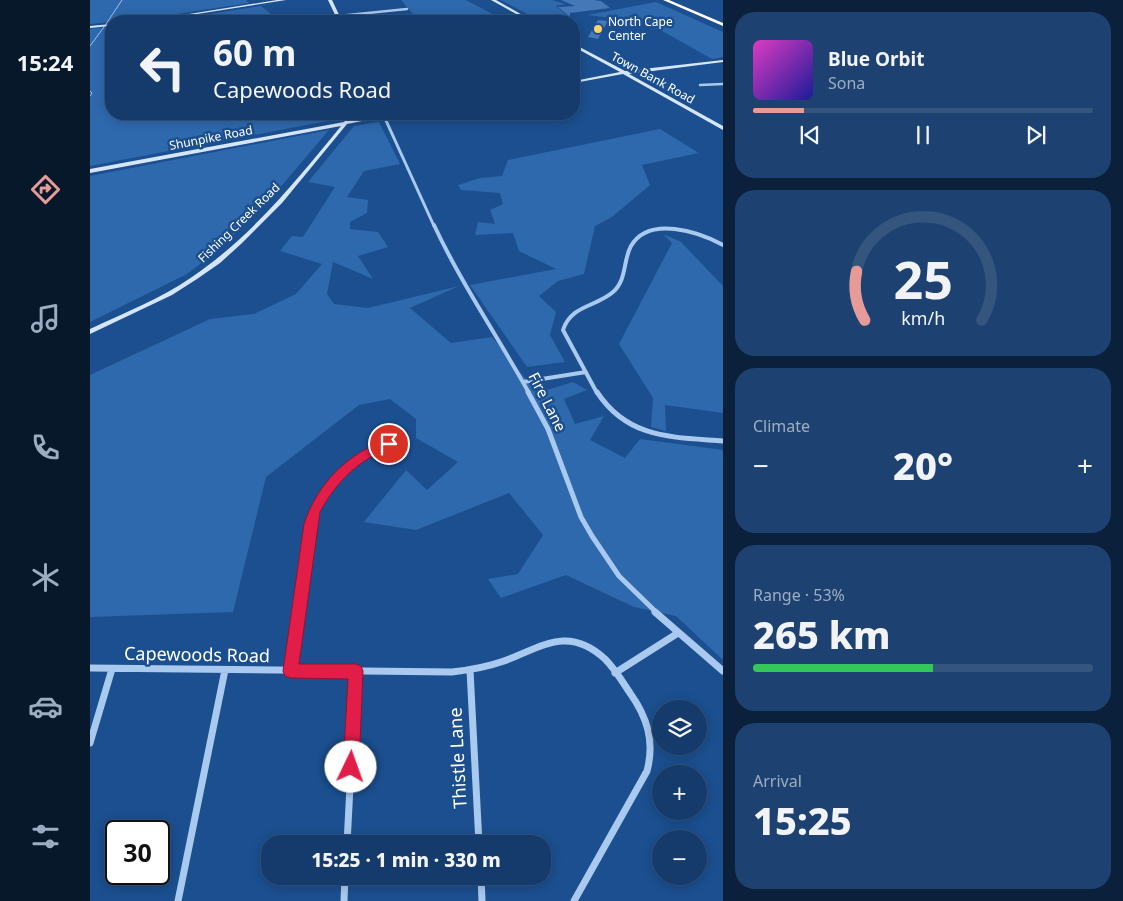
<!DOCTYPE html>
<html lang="en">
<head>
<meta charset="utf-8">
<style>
	:root { --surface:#143b6b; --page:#1d4271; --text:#f1f3f6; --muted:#9dadc1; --line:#33557e; --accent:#e69b98 }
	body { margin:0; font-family:"Noto Sans",sans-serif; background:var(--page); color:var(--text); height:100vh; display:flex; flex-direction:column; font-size:19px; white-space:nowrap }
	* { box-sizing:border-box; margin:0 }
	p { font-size:16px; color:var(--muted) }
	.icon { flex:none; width:28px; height:28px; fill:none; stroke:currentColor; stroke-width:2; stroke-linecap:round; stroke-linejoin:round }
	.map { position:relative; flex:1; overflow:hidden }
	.sheet { display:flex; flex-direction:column; gap:12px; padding:12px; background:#0b203b; width:400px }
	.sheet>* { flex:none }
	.hud { position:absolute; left:15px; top:15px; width:475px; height:105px; border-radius:20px; box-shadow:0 2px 12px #0003,0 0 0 1px var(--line); background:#143b6b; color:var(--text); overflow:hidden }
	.controls { position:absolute; left:562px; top:700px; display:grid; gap:10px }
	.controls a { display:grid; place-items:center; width:55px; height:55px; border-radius:50%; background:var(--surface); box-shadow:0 2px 12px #0003,0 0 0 1px var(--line); font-size:25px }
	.speed { position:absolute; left:15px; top:820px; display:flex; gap:10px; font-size:25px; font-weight:700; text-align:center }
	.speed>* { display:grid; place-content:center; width:65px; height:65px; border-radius:50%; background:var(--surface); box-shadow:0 2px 12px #0003,0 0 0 1px var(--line); line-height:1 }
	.speed .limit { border:2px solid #111; border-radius:8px; background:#fff; color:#111 }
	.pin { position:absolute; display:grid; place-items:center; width:42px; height:42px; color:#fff; margin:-21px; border:2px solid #fff; border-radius:50%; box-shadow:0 1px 5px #0007 }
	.me { position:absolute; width:55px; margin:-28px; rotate:3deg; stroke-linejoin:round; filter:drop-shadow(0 0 4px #0008) }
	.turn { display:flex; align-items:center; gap:18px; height:105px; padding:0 25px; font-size:22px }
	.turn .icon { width:65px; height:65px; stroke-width:2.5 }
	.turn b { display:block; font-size:35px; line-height:42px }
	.big { font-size:38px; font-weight:800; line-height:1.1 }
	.sheet .card { flex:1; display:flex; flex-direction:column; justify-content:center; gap:8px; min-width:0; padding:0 18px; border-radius:20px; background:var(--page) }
	.sheet .dial { align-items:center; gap:0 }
	.dial svg { height:130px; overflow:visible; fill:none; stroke:var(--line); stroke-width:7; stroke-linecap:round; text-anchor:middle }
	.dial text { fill:var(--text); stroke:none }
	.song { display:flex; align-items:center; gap:15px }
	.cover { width:60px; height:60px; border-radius:8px; background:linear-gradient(135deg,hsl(310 70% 55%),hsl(240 70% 35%)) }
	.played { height:5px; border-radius:2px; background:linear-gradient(90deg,var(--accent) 15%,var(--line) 15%) }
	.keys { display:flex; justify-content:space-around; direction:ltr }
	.heat { display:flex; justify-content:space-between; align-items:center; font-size:28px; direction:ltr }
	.charge { height:8px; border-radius:4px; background:linear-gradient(90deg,#34c759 53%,var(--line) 0) }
	.trip { position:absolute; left:171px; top:835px; width:290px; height:50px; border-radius:20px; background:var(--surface); box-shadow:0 2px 12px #0003,0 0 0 1px var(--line); font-weight:800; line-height:50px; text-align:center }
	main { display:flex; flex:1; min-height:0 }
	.tab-bar { display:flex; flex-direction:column; width:90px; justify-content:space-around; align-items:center; background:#08182b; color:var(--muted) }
	.tab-bar .icon { width:35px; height:35px }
	.tab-bar .active { color:var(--accent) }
	.tab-bar b { font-size:22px; color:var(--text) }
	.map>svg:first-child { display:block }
</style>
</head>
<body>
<main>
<nav class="tab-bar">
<b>15:24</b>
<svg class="icon active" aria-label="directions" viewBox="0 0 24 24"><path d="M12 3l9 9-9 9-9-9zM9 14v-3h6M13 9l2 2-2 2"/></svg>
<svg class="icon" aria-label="music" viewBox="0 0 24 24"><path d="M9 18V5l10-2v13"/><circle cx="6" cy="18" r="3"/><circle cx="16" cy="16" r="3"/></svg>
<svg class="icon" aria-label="phone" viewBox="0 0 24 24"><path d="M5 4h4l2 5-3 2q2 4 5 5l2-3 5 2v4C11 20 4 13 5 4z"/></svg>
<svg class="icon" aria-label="climate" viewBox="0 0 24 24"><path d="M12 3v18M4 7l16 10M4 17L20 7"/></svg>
<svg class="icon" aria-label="car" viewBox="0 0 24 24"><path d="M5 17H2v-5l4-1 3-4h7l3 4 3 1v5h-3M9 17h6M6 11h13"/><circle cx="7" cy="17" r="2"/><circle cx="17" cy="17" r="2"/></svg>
<svg class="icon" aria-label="filters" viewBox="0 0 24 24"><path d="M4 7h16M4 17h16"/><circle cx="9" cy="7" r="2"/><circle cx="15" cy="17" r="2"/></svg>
</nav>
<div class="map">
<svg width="633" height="901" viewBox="0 0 633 901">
	<rect width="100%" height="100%" fill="#1b4f8f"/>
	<!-- green -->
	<path fill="#2e69ad" d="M0,0H156L159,3L60,18L0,24Z
		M311,0H376L410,18L392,19L375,15L367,17L372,21H325L317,15L323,14Z
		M411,0H462L476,4L466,6L480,18L450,21Z
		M566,2L633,32V57L622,59L574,32L547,21L497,15Z
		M171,6L186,18L196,16L203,21L239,14L242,21H74Z
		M21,27V114H253L248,119L0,166V29Z
		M289,122L310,164L274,171L257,197L278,200L277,213L260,222V229L288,232L298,247L268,256L283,279L243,262L237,294L244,304L278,308L369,286L320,308L361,343L402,337L447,393L483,382L497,390L474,399L485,424L514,416L500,440L535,458L550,439L633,450V660L586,616L544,607L476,575L411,598L398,579L428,574L453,535L419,493L326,530L274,522L316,470L337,490L368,462L326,438V419L300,399L269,405L176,477L143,612L0,617V375L120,319L164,314L206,294L232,264L190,251L202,236L213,237L245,187L218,182L264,126Z
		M570,129L609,153L552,165L560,185L522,217L505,226L494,274L468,281L449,296L466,312L460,335L475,362L437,367L380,285L466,269L429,251L423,233L385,235L388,222L405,224L400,210L413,204L410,193L371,190L368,185L390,178L412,176L418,160Z
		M239,130L171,210L118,258L97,274L0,322V176Z
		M573,234L591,242L633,286V413L575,405L576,431L561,427L563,398L529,344L582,243Z"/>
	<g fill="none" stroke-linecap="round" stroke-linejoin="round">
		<!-- stream -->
		<path stroke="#9cc4f0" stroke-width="1" d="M16,24L32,0
			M0,46L14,27
			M0,91L2,93L0,96"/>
	</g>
	<!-- building -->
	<path fill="#4478b7" d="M471,0H504L511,1L520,8L480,13V17L468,7L485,6Z
		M508,20L518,21L508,39L498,37Z"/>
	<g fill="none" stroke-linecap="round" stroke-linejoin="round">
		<!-- street-far4 -->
		<path stroke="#a9c9ee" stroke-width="2.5" d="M248,16L317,9
			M610,85L633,84"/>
		<!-- street-far3 -->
		<path stroke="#a9c9ee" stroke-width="3" d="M293,114L344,226"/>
		<!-- street-far2 -->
		<path stroke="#a9c9ee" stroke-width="4" d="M344,225C371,283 408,337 439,393
			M433,382L496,372
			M507,393L473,330C481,305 506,307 523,292C537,280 533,260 541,246C559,215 609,232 633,245"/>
		<!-- street-far1 -->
		<path stroke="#a9c9ee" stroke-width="5" d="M438,392L458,429L491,517L502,536L529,576L567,613
			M507,392C538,439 582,437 633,441
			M209,613C213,581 215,530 229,501C239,480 264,460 284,449C290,446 299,445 306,444"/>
		<!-- street -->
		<path stroke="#a9c9ee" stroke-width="7" d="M565,612L633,671
			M0,668L362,672C380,670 397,667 414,661C452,647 478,625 515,659C525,669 532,681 540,693C557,717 565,741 557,771L484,901
			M380,670L389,844
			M201,671L209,612
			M525,673L588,633
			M0,743L22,669
			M257,844L266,671
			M391,876L392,901
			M88,901L135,670
			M254,901L255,876"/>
		<!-- secondary -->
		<path fill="#d6e6fa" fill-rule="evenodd" d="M187,0H196L63,21H55Z
			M238,0H242L252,21H248Z
			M401,0H406L443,21H439Z
			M21,24V26L0,28V26Z
			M484,44L535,71L633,60V62L539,74L633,126V130L533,74L484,83V81L530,72L484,47Z
			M261,114H265L260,121L298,114H307L257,124L192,203L151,244L130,263L107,279L82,295L0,334V329C34,313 70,299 102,277C161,237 207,180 251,126L0,173V169L254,122Z"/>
		<!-- highway -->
		<path fill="#fff" fill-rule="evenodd" d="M573,0H579L633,23V26Z"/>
	</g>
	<!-- route -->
	<path fill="#e11d48" stroke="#92132f" d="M299,440L303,441V447C270,458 246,482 230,512L209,664H266L271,666L273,671L269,767L267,773L261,775L255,773L253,767L258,679L201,678L195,676L193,671L214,524C227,484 259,451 299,440Z"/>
	<!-- markers -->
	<circle fill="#ffd166" stroke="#1b4f8f" stroke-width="2" cx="508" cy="29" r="5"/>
	<g text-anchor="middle" stroke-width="5" stroke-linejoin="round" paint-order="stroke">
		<!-- far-poi labels -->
		<g font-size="12" fill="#fff" stroke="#1b4f8f" text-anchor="start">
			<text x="518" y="26">North Cape<tspan x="518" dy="14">Center</tspan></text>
		</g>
		<!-- far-street labels -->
		<g font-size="12" fill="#fff" stroke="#1b4f8f">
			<text transform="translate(563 78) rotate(29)" y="4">Town Bank Road</text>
			<text transform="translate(121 138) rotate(-11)" y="4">Shunpike Road</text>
			<text transform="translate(149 223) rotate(-44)" y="4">Fishing Creek Road</text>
		</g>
		<!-- street labels -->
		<g font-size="15" fill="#fff" stroke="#1b4f8f">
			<text transform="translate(457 402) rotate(63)" y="5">Fire Lane</text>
		</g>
		<!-- near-street labels -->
		<g font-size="18" fill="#fff" stroke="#1b4f8f">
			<text transform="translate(107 655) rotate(1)" y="6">Capewoods Road</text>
			<text transform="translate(368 758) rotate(-93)" y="6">Thistle Lane</text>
		</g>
	</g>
</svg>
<div class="controls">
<a><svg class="icon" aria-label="layers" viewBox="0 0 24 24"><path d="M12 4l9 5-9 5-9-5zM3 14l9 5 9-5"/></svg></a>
<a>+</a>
<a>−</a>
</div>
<div class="speed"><div class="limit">30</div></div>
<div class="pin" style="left:299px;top:444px;background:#d93025"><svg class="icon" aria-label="arrive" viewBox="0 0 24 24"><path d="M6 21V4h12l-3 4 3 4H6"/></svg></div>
<svg class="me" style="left:261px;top:767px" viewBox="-20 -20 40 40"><circle r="19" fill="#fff"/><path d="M0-13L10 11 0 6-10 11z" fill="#e11d48"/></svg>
<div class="trip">15:25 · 1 min · 330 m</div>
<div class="hud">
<div class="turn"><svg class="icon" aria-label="left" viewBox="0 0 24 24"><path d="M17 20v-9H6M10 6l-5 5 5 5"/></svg><div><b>60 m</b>Capewoods Road</div></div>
</div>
</div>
<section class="sheet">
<div class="card">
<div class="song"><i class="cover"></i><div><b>Blue Orbit</b><p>Sona</p></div></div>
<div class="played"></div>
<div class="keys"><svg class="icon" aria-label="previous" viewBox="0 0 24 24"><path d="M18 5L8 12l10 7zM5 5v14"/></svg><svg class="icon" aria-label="pause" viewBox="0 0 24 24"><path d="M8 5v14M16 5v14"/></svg><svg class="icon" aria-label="next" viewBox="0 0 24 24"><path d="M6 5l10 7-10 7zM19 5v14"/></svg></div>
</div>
<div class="card dial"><svg viewBox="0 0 100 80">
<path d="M14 69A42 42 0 1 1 86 69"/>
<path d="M14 69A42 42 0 0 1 9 39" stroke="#e69b98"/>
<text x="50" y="56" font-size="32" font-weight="700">25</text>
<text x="50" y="72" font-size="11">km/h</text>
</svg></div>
<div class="card"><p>Climate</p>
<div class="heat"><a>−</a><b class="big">20°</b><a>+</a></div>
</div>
<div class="card"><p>Range · 53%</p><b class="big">265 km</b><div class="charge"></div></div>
<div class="card"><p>Arrival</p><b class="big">15:25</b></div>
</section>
</main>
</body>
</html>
